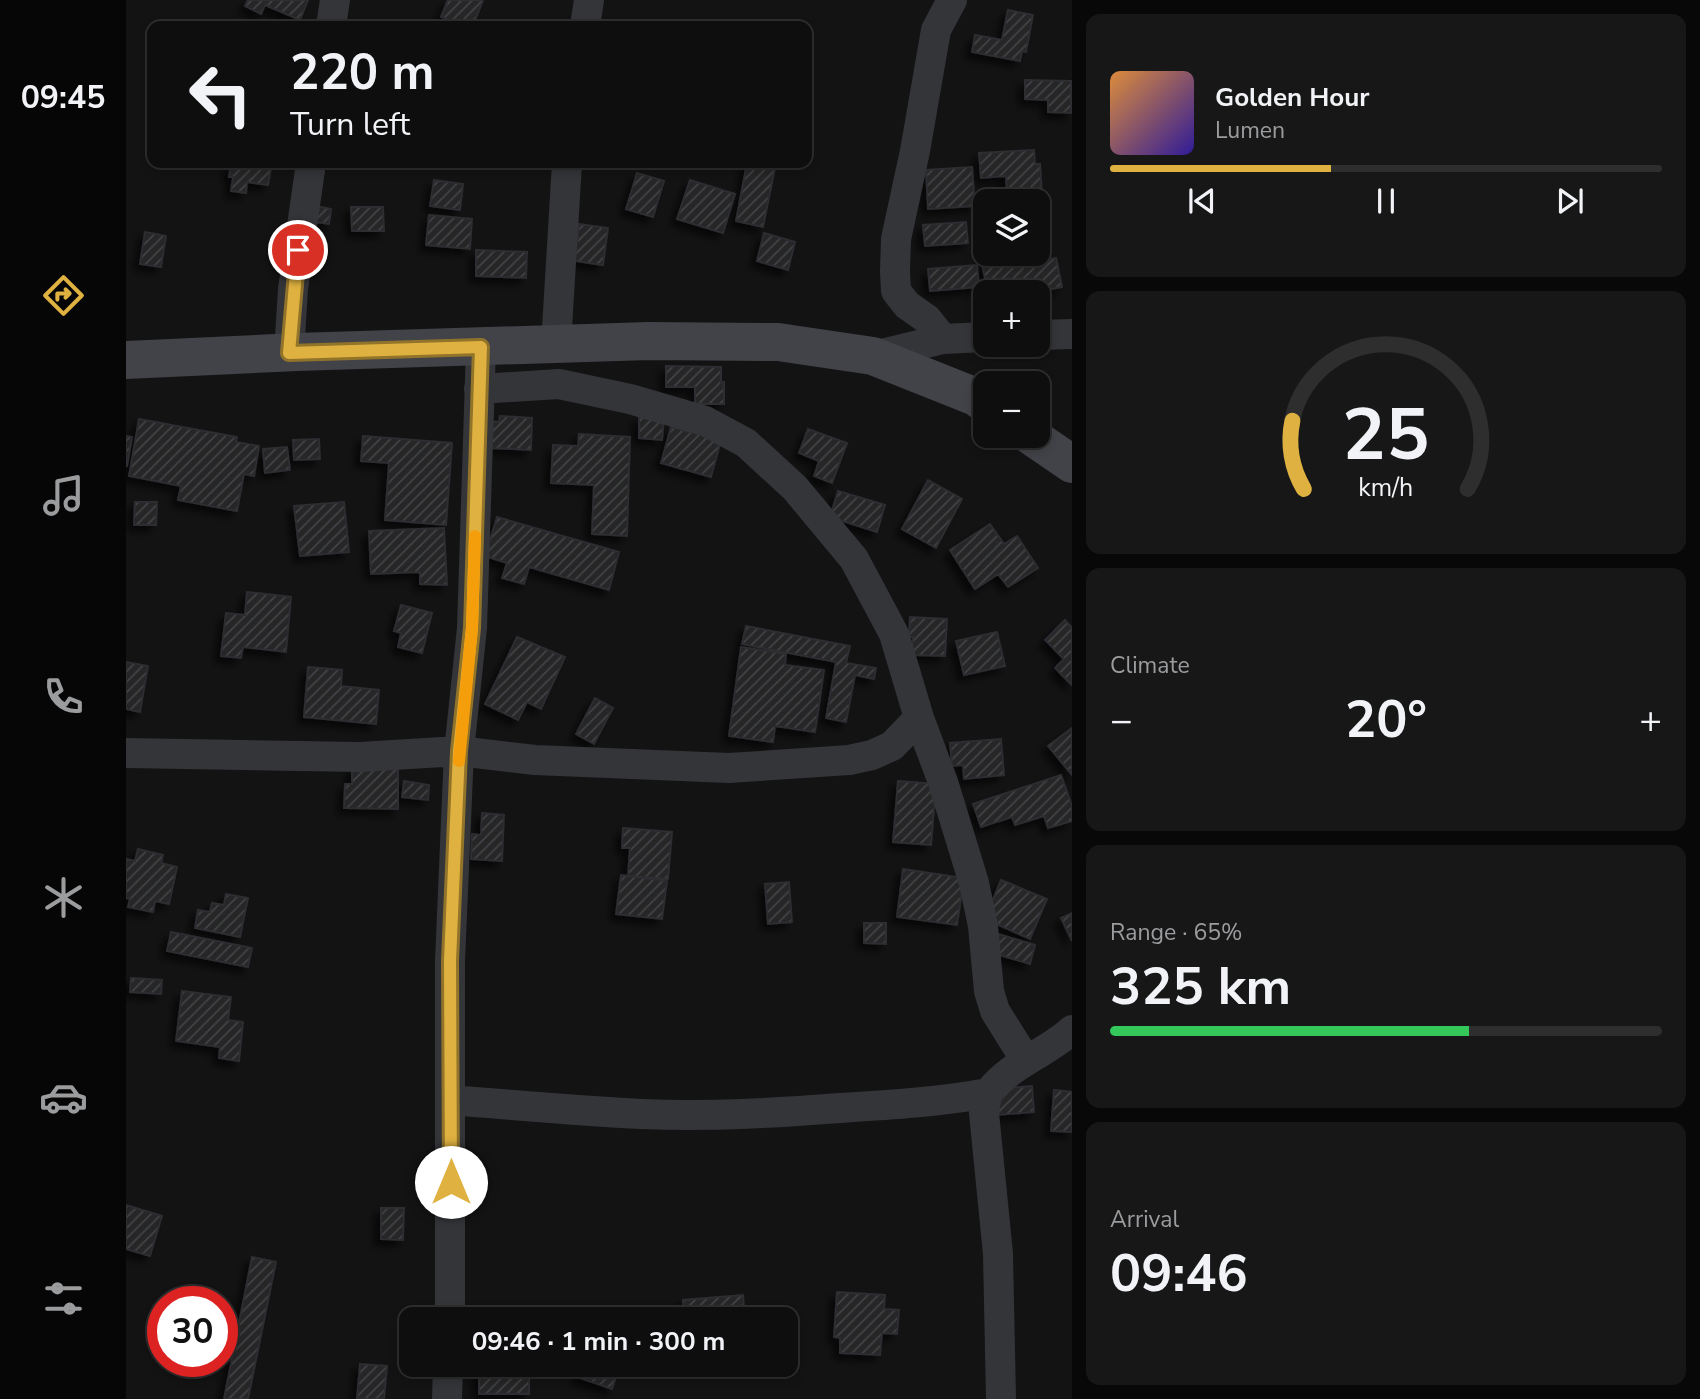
<!DOCTYPE html>
<html lang="en">
<head>
<meta charset="utf-8">
<style>
	:root { --surface:#0e0e0f; --page:#171718; --text:#f1f3f6; --muted:#9b9c9e; --line:#2e2e2f; --accent:#dfb140 }
	body { margin:0; font-family:"Nunito Sans",sans-serif; background:var(--page); color:var(--text); height:100vh; display:flex; flex-direction:column; font-size:26px; white-space:nowrap }
	* { box-sizing:border-box; margin:0 }
	p { font-size:23px; color:var(--muted) }
	.icon { flex:none; width:38px; height:38px; fill:none; stroke:currentColor; stroke-width:2; stroke-linecap:round; stroke-linejoin:round }
	.map { position:relative; flex:1; overflow:hidden }
	.sheet { display:flex; flex-direction:column; gap:14px; padding:14px; background:#080808; width:628px }
	.sheet>* { flex:none }
	.top-card { position:absolute; left:21px; top:21px; width:665px; height:147px; border-radius:14px; box-shadow:0 4px 10px #0003,0 0 0 2px var(--line); background:#0e0e0f; color:var(--text); overflow:hidden }
	.controls { position:absolute; left:847px; top:189px; display:grid; gap:14px }
	.controls a { display:grid; place-items:center; width:77px; height:77px; border-radius:14px; background:var(--surface); box-shadow:0 4px 10px #0003,0 0 0 2px var(--line); font-size:35px }
	.speed { position:absolute; left:21px; top:1286px; display:flex; gap:14px; font-size:35px; font-weight:700; text-align:center }
	.speed>* { display:grid; place-content:center; width:91px; height:91px; border-radius:50%; background:var(--surface); box-shadow:0 4px 10px #0003,0 0 0 2px var(--line); line-height:1 }
	.speed .limit { border:10px solid #d22; background:#fff; color:#111 }
	.pin { position:absolute; display:grid; place-items:center; width:60px; height:60px; color:#fff; margin:-30px; border:4px solid #fff; border-radius:50%; box-shadow:0 2px 7px #0007 }
	.me { position:absolute; width:77px; margin:-38px; rotate:0deg; stroke-linejoin:round; filter:drop-shadow(0 0 5px #0008) }
	.turn { display:flex; align-items:center; gap:24px; height:147px; padding:0 28px; font-size:32px }
	.turn .icon { width:91px; height:91px; stroke-width:2.5 }
	.turn b { display:block; font-size:49px; line-height:60px }
	.big { font-size:52px; font-weight:700; line-height:1.1 }
	.sheet .card { flex:1; display:flex; flex-direction:column; justify-content:center; gap:10px; min-width:0; padding:0 24px; border-radius:14px; background:var(--page) }
	.sheet .dial { align-items:center; gap:0 }
	.dial svg { height:182px; overflow:visible; fill:none; stroke:var(--line); stroke-width:7; stroke-linecap:round; text-anchor:middle }
	.dial text { fill:var(--text); stroke:none }
	.song { display:flex; align-items:center; gap:21px }
	.cover { width:84px; height:84px; border-radius:10px; background:linear-gradient(135deg,hsl(30 70% 55%),hsl(250 70% 35%)) }
	.played { height:7px; border-radius:4px; background:linear-gradient(90deg,var(--accent) 40%,var(--line) 40%) }
	.keys { display:flex; justify-content:space-around; direction:ltr }
	.heat { display:flex; justify-content:space-between; align-items:center; font-size:38px; direction:ltr }
	.charge { height:10px; border-radius:5px; background:linear-gradient(90deg,#34c759 65%,var(--line) 0) }
	.trip { position:absolute; left:273px; top:1307px; width:399px; height:70px; border-radius:14px; background:var(--surface); box-shadow:0 4px 10px #0003,0 0 0 2px var(--line); font-weight:700; line-height:70px; text-align:center }
	main { display:flex; flex:1; min-height:0 }
	.tab-bar { display:flex; flex-direction:column; width:126px; justify-content:space-around; align-items:center; background:#060606; color:var(--muted) }
	.tab-bar .icon { width:49px; height:49px }
	.tab-bar .selected { color:var(--accent) }
	.tab-bar b { font-size:32px; color:var(--text) }
	.map>svg:first-child { display:block }
</style>
</head>
<body>
<main>
<nav class="tab-bar">
<b>09:45</b>
<svg class="icon selected" aria-label="directions" viewBox="0 0 24 24"><path d="M12 3l9 9-9 9-9-9zM9 14v-3h6M13 9l2 2-2 2"/></svg>
<svg class="icon" aria-label="music" viewBox="0 0 24 24"><path d="M9 18V5l10-2v13"/><circle cx="6" cy="18" r="3"/><circle cx="16" cy="16" r="3"/></svg>
<svg class="icon" aria-label="phone" viewBox="0 0 24 24"><path d="M5 4h4l2 5-3 2q2 4 5 5l2-3 5 2v4C11 20 4 13 5 4z"/></svg>
<svg class="icon" aria-label="climate" viewBox="0 0 24 24"><path d="M12 3v18M4 7l16 10M4 17L20 7"/></svg>
<svg class="icon" aria-label="car" viewBox="0 0 24 24"><path d="M5 17H2v-5l4-1 3-4h7l3 4 3 1v5h-3M9 17h6M6 11h13"/><circle cx="7" cy="17" r="2"/><circle cx="17" cy="17" r="2"/></svg>
<svg class="icon" aria-label="filters" viewBox="0 0 24 24"><path d="M4 7h16M4 17h16"/><circle cx="9" cy="7" r="2"/><circle cx="15" cy="17" r="2"/></svg>
</nav>
<div class="map">
<svg width="946" height="1399" viewBox="0 0 946 1399">
	<defs>
		<pattern id="building-hatch" width="6" height="6" patternUnits="userSpaceOnUse" patternTransform="scale(1.75)"><rect width="6" height="6" fill="#262628"/><path d="M-1 1l2-2M0 6l6-6M5 7l2-2" fill="none" stroke="#424345"/></pattern>
		<filter id="shadow"><feDropShadow dx="-6" dy="6" stdDeviation="3.5" flood-color="#0009"/></filter>
	</defs>
	<rect width="100%" height="100%" fill="#131314"/>
	<!-- building -->
	<path fill="url(#building-hatch)" stroke="#2d2d30" stroke-width="2" filter="url(#shadow)" d="M122,0H182L174,20L139,5L135,14L119,6Z
		M322,0H357L347,26H340L315,17Z
		M882,10L907,15L900,52L896,51L894,61L846,52L849,35L876,40Z
		M899,80L945,81V113L922,112V100L899,99Z
		M908,150L909,164H914L916,195L881,197L880,176L855,178L853,153Z
		M105,163L145,167L142,185L121,182L120,193L105,191L107,177H103Z
		M621,163H650L637,227L610,221Z
		M846,167L849,206L802,209L800,170Z
		M511,173L538,181L527,217L500,209Z
		M308,180L337,184L334,210L304,206Z
		M564,180L609,194L597,233L551,219Z
		M190,206L205,209L203,224L187,222Z
		M225,207H257L258,231H226Z
		M303,215L346,219L344,249L300,245Z
		M840,222L842,243L799,246L797,225Z
		M453,224L482,228L477,265L449,261Z
		M19,232L40,236L35,267L14,264Z
		M638,233L669,242L662,270L631,261Z
		M350,250L401,252L400,278L350,276Z
		M877,254H911L913,261L930,258L936,287L911,292H883L881,284L861,288L856,264L878,260Z
		M851,265L853,287L804,291L802,269Z
		M540,366L595,367V382H598V404H569V387H540Z
		M374,416L406,418L405,450L363,448L364,421L373,422Z
		M513,417L538,418L536,440L513,438Z
		M13,419L111,437L110,442L133,446L128,476L118,474L111,511L52,500L55,486L3,476Z
		M545,427L595,440L585,477L535,463Z
		M682,429L721,443L706,483L688,476L693,461L673,453Z
		M453,434L504,437L501,536L466,534L468,485L425,483L427,445L452,446Z
		M0,436L6,437L1,466H0Z
		M237,436L326,443L320,525L259,520L263,463L235,461Z
		M193,439L194,459L168,460L167,440Z
		M161,447L164,470L139,473L137,449Z
		M802,480L836,499L810,548L776,529Z
		M712,491L759,505L751,532L704,517Z
		M9,502H31L30,525H8Z
		M218,502L223,552L174,556L168,506Z
		M371,517L493,552L483,590L403,567L398,584L376,578L381,563L359,556Z
		M864,524L878,544L891,536L912,568L882,587L872,574L849,589L824,550Z
		M318,528L321,585L294,584V572L245,574L243,531Z
		M121,592L165,597L160,652L117,647L115,658L95,656L100,613L119,615Z
		M275,605L306,613L296,653L272,647L275,633L268,631Z
		M784,617L821,619L819,656L786,655L787,637H783Z
		M939,620L946,628V685L929,668L938,659L919,640Z
		M620,626L724,646L720,663L750,668L748,679L729,675L720,722L700,718L710,662L616,644Z
		M871,632L879,666L838,675L830,641Z
		M391,637L439,657L415,709L401,702L392,720L359,704Z
		M615,647L660,654L659,665L698,670L689,732L649,726L647,742L603,736Z
		M0,662L22,666L14,712L0,709Z
		M182,667L216,670L215,686L253,690L250,724L178,717Z
		M469,698L487,708L468,744L450,734Z
		M946,728V775L922,746Z
		M875,739L878,775L838,779L837,765L826,766L824,743Z
		M226,767H272V809L218,808L219,784H226Z
		M935,775L946,806V821L922,828L918,816L889,825L886,817L855,827L847,804Z
		M278,781L303,785L302,800L276,797Z
		M772,781L810,784L805,845L767,842Z
		M356,813L378,815L376,861L345,859L346,834L355,835Z
		M497,828L546,832L542,879L502,876L504,848H496Z
		M12,849L37,855L35,863L51,867L43,904L29,901L27,912L2,907L4,899L0,898V859L9,861Z
		M777,869L838,878L831,925L771,917Z
		M495,875L541,881L536,919L490,914Z
		M875,880L921,899L904,939L859,919Z
		M663,882L666,922L642,924L639,884Z
		M100,894L122,898L114,937L69,928L72,910L84,912L86,903L98,905Z
		M946,913V941L935,918Z
		M738,923H760V944L738,943Z
		M45,932L126,948L122,967L41,951Z
		M872,934L909,945L904,964L867,953Z
		M5,978L36,980L35,994L4,992Z
		M56,991L105,997L102,1020L117,1022L113,1061L93,1058L94,1047L50,1041Z
		M906,1086L908,1112L870,1115L868,1089Z
		M928,1090L946,1092V1132L925,1131Z
		M0,1205L36,1216L24,1256L0,1249Z
		M255,1208H278L277,1240L255,1239Z
		M126,1257L150,1262L122,1399H98Z
		M711,1292L759,1295L758,1309L773,1310L771,1334L756,1333L754,1355L714,1353V1338L708,1337Z
		M617,1295L619,1320H558L557,1300Z
		M234,1364L261,1366L258,1399H231Z
		M455,1365H494L486,1389L451,1377Z
		M353,1368H403V1394H353Z"/>
	<g fill="none" stroke-linecap="round" stroke-linejoin="round">
		<!-- street -->
		<path stroke="#343539" stroke-width="30" d="M205,26L209,0
			M459,26L463,0
			M912,335L946,334
			M817,339L801,319L781,305L770,291L769,271L770,239L789,151L810,30L826,0
			M430,345L441,163
			M163,353L167,289L185,163
			M747,356L817,339L859,337
			M353,389L433,384L504,399L579,421L620,443L669,488L728,559L768,634L793,718L817,782L848,883L857,926L863,991L869,1011L899,1059
			M0,753L234,757L333,751L409,760L603,768L723,760L746,755L766,746L793,718
			M325,1100C389,1105 453,1111 516,1114C582,1117 648,1113 714,1108C763,1105 813,1102 862,1093
			M324,1320V961L333,751L346,628L355,347
			M321,1399L322,1365
			M875,1399L872,1254L858,1113C859,1106 860,1096 864,1091C886,1063 921,1053 946,1030"/>
		<!-- secondary -->
		<path stroke="#424348" stroke-width="38" d="M0,360L171,352L523,341L652,342L747,356L850,397L859,404
			M905,436L946,464"/>
	</g>
	<g fill="none" stroke-linecap="round" stroke-linejoin="round">
		<!-- route casing -->
		<g stroke="#91732a" stroke-width="18">
			<path id="route" d="M172,250L163,353L355,347L346,628L333,751L324,961L325,1182"/>
		</g>
		<!-- route -->
		<use href="#route" stroke="#dfb140" stroke-width="12"/>
		<!-- slow -->
		<path stroke="#f59e0b" stroke-width="12" d="M333,761L346,628L349,536"/>
	</g>
</svg>
<div class="controls">
<a><svg class="icon" aria-label="layers" viewBox="0 0 24 24"><path d="M12 4l9 5-9 5-9-5zM3 14l9 5 9-5"/></svg></a>
<a>+</a>
<a>−</a>
</div>
<div class="speed"><div class="limit">30</div></div>
<div class="pin" style="left:172px;top:250px;background:#d93025"><svg class="icon" aria-label="arrive" viewBox="0 0 24 24"><path d="M6 21V4h12l-3 4 3 4H6"/></svg></div>
<svg class="me" style="left:325px;top:1182px" viewBox="-20 -20 40 40"><circle r="19" fill="#fff"/><path d="M0-13L10 11 0 6-10 11z" fill="#dfb140"/></svg>
<div class="trip">09:46 · 1 min · 300 m</div>
<div class="top-card">
<div class="turn"><svg class="icon" aria-label="left" viewBox="0 0 24 24"><path d="M17 20v-9H6M10 6l-5 5 5 5"/></svg><div><b>220 m</b>Turn left</div></div>
</div>
</div>
<section class="sheet">
<div class="card">
<div class="song"><i class="cover"></i><div><b>Golden Hour</b><p>Lumen</p></div></div>
<div class="played"></div>
<div class="keys"><svg class="icon" aria-label="previous" viewBox="0 0 24 24"><path d="M18 5L8 12l10 7zM5 5v14"/></svg><svg class="icon" aria-label="pause" viewBox="0 0 24 24"><path d="M8 5v14M16 5v14"/></svg><svg class="icon" aria-label="next" viewBox="0 0 24 24"><path d="M6 5l10 7-10 7zM19 5v14"/></svg></div>
</div>
<div class="card dial"><svg viewBox="0 0 100 80">
<path d="M14 69A42 42 0 1 1 86 69"/>
<path d="M14 69A42 42 0 0 1 9 39" stroke="#dfb140"/>
<text x="50" y="56" font-size="32" font-weight="700">25</text>
<text x="50" y="72" font-size="11">km/h</text>
</svg></div>
<div class="card"><p>Climate</p>
<div class="heat"><a>−</a><b class="big">20°</b><a>+</a></div>
</div>
<div class="card"><p>Range · 65%</p><b class="big">325 km</b><div class="charge"></div></div>
<div class="card"><p>Arrival</p><b class="big">09:46</b></div>
</section>
</main>
</body>
</html>
